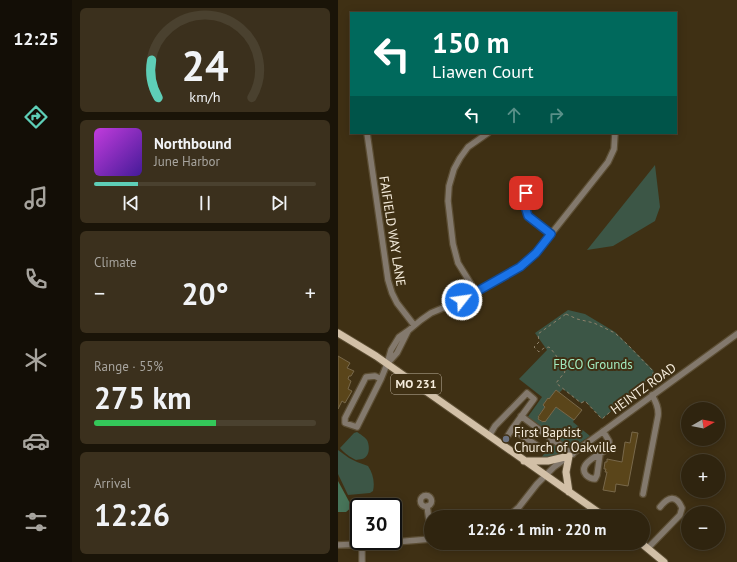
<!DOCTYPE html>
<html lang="en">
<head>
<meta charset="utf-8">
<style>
	:root { --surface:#2f240f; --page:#3b301d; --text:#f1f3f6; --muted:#a7a49e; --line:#4a412f; --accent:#5eceb7 }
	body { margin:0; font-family:"PT Sans",sans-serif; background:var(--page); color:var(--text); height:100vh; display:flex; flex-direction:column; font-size:15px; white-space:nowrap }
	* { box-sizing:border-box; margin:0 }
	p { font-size:13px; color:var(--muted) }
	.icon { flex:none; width:22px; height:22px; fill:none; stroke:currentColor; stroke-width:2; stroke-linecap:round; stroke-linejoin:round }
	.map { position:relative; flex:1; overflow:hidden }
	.panel { display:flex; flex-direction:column; gap:8px; padding:8px; background:#1a1408; width:266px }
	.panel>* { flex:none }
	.guide { position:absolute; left:12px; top:12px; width:327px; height:122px; border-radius:0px; box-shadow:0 2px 10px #0003,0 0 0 1px var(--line); background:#00695c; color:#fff; overflow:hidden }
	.needle { width:26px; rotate:81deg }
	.buttons { position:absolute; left:343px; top:402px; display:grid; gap:8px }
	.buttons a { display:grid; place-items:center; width:44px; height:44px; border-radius:50%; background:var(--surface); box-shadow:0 2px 10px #0003,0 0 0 1px var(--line); font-size:20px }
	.speed { position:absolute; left:12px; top:498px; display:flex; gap:8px; font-size:20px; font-weight:700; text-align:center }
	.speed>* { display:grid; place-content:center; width:52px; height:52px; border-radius:50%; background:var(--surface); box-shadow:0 2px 10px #0003,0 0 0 1px var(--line); line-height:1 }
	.speed .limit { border:2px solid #111; border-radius:6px; background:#fff; color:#111 }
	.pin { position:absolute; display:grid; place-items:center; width:34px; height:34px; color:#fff; margin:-17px; border-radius:8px; box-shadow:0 2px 6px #0006 }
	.me { position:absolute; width:44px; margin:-22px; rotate:60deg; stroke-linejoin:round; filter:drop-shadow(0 0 3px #0008) }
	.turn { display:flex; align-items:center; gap:14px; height:84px; padding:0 16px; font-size:18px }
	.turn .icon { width:52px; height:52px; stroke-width:2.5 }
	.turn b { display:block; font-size:28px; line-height:34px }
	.lanes { display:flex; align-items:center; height:38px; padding:0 16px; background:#0003; justify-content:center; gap:20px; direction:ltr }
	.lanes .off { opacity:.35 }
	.big { font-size:30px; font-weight:600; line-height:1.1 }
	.panel .tile { flex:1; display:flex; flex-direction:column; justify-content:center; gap:6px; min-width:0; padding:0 14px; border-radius:6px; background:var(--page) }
	.panel .dial { align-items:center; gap:0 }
	.dial svg { height:104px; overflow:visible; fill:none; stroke:var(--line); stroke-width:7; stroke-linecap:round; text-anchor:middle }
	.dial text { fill:var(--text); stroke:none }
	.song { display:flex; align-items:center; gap:12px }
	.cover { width:48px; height:48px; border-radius:6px; background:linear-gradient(135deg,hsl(290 70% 55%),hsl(260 70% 35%)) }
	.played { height:4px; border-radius:2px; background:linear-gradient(90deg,var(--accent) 20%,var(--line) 20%) }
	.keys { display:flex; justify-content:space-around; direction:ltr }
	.heat { display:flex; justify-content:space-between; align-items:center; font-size:22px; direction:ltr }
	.charge { height:6px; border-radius:3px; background:linear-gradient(90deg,#34c759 55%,var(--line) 0) }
	.trip { position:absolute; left:86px; top:510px; width:226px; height:40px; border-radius:20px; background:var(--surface); box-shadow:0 2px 10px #0003,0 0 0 1px var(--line); font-weight:600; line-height:40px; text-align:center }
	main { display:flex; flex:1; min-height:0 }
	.dock { display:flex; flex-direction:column; width:72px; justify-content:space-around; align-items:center; background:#130e06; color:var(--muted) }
	.dock .icon { width:28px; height:28px }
	.dock .active { color:var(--accent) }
	.dock b { font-size:18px; color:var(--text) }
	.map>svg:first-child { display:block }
</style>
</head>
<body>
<main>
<nav class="dock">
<b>12:25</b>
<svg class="icon active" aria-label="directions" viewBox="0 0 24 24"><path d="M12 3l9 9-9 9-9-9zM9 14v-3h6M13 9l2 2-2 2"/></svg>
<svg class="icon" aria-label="music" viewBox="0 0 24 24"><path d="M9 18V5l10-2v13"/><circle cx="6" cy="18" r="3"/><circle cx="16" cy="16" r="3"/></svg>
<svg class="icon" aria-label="phone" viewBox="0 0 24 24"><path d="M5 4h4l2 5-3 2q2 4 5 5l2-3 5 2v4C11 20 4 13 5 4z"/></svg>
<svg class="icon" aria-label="climate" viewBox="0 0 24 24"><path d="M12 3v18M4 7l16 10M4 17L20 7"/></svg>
<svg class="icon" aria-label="car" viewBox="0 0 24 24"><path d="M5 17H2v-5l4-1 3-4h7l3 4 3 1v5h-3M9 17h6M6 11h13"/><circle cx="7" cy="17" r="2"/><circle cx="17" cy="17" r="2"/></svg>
<svg class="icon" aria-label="filters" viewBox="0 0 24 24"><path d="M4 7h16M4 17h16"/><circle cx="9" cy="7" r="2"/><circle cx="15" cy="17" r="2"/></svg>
</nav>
<section class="panel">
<div class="tile dial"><svg viewBox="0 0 100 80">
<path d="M14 69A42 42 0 1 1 86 69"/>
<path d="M14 69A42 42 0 0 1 9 40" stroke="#5eceb7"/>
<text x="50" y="56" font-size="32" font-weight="700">24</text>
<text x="50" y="72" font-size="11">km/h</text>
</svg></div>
<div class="tile">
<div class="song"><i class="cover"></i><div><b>Northbound</b><p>June Harbor</p></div></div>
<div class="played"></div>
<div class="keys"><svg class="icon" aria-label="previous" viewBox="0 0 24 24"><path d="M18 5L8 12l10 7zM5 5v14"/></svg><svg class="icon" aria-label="pause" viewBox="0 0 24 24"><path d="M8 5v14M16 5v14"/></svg><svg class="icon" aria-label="next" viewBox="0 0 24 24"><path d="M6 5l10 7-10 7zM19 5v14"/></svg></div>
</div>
<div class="tile"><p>Climate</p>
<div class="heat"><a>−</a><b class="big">20°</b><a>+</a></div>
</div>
<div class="tile"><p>Range · 55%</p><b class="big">275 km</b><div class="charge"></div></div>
<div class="tile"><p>Arrival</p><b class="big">12:26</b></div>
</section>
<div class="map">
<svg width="399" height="562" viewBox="0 0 399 562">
	<rect width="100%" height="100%" fill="#3f3014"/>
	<!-- green -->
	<path fill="#3c5646" d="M317,165L322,207L317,221L275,246L249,250Z
		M230,310L247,314L277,332L315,370L316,373L315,376L264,419L247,401L243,403L225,389L221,393L211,399H210L205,405L207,407L200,416L201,417L200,419L204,422L206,421H207L218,407L236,420L235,422L252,436L222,456L210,458H203L220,436L209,426L205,431L189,418L204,397L181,379L209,350L197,333Z
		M19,432C22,434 27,437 29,440C32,446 32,457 24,459C23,459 19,460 18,460C13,458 5,452 2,448L16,433Z
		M0,450L11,458L19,462L30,466C35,473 37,483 35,491L32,493L10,495L0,474Z"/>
	<!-- forest -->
	<path fill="#477459" d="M0,481L14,507L8,512H0Z"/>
	<!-- building -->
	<path fill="#5a451a" stroke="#78684a" d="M0,356L12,363L9,368L16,371L13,376H11L10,379L13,381L10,389L14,391L7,403L4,401L0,409Z
		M218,390L244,410L236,420L218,407L207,422L206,421L205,422L200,419L201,417H200L207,407L205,405L210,398L211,399Z
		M294,432L300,433L290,486L278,484L277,492L265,490L269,472H267L268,469H266L267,462H269V459L284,462L287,442L292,443Z"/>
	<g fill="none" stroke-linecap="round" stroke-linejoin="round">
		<!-- minor casing -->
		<g stroke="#5c4e34" stroke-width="8">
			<path id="minor" d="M29,133L50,280L54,293L59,303L76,325
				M179 198a6 6 0 1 1 12 0a6 6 0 1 1-12 0Z
				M186,203L190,216L213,234
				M138,292L120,263L115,244L110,201L111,186L116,169L122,158L130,147L150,133
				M49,364L59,353L70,331
				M43,379L37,376L28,377L7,418V423L19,427L43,379L49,364L53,350L61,337L71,330L83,320L93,313L124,300L164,278L182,267L198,253L270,162L276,149L277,133
				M174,429L206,450L214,439L183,416
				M151,436L157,426L189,393L196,399L174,429L164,445
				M214,439L235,454
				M262,454L259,475L257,479C253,479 251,478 248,475C239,464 261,455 269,449L271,447V441L265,431
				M305,494L320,416C321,408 318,402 314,395
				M82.5 501a5.5 5.5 0 1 1 11 0a5.5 5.5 0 1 1-11 0Z
				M89,506L93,534
				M170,517L181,507L199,484L216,467L399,334
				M24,544V562
				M0,545L45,543L93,539
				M310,548L342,515L344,508C338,494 330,497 322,507"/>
		</g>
		<!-- major casing -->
		<g stroke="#5c4e34" stroke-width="9">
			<path id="major" d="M0,333L38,356L267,517
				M186,461H210L231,456
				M231,492L228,472L231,456
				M303,543L326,562"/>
		</g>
		<!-- path -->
		<path stroke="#8e816a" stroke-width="1" stroke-dasharray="3 3" stroke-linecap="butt" d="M228,314L239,319L256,323L277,333L290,345L315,371V375L264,419L247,401L243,403L218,383L227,372C223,363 218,354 211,347L206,348L201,352L196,347L201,342L200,334Z"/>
		<!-- minor -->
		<use href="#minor" stroke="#83796d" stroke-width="5.5"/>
		<!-- major -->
		<use href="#major" stroke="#d2c0a7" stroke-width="7"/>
	</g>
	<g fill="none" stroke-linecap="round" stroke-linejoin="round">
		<!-- route casing -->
		<g stroke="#114b97" stroke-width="10">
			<path id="route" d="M124,300L182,267L198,253L213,234L190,216L186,203C191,201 192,196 188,193"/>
		</g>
		<!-- route -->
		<use href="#route" stroke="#1a73e8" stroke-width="7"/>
	</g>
	<!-- markers -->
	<circle fill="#6b7280" stroke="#3f3014" stroke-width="1.5" cx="168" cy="439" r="4"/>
	<g text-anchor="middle" stroke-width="4" stroke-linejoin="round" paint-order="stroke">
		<!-- shield labels -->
		<rect fill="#3f3014" stroke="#bfb4a1" stroke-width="1" x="53" y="374" width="50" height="20" rx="3"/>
		<g font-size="12" font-weight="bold" fill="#f6eddd">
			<text x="78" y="388">MO 231</text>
		</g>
		<!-- street labels -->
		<g font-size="13" fill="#f6eddd" stroke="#3f3014">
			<text transform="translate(55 231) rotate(81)" y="5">FAIFIELD WAY LANE</text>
			<text transform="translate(305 388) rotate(-36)" y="5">HEINTZ ROAD</text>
		</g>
		<!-- park labels -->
		<g font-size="13" fill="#a2ebbe" stroke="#3f3014">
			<text x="255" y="369">FBCO Grounds</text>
		</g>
		<!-- poi labels -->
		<g font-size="13" fill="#f6eddd" stroke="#3f3014" text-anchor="start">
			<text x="176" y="437">First Baptist<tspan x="176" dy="15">Church of Oakville</tspan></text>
		</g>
	</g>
</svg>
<div class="buttons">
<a><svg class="needle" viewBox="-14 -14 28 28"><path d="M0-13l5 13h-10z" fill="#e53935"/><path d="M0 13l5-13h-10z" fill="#a7a49e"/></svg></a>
<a>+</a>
<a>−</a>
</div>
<div class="speed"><div class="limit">30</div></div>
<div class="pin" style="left:188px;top:193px;background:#d93025"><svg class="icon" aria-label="arrive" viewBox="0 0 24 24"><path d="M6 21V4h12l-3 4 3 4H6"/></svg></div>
<svg class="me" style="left:124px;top:300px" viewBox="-20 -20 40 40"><circle r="17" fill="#1a73e8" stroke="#fff" stroke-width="3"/><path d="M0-11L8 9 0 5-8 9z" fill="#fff"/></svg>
<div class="trip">12:26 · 1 min · 220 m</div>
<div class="guide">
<div class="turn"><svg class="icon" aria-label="left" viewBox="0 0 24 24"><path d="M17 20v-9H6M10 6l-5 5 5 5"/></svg><div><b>150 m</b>Liawen Court</div></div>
<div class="lanes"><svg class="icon" aria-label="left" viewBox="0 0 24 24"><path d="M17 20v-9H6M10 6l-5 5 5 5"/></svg><svg class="icon off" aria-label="ahead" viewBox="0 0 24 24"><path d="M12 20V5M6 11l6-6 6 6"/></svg><svg class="icon off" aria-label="right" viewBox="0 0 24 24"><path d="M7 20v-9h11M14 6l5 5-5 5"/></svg></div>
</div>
</div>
</main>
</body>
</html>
